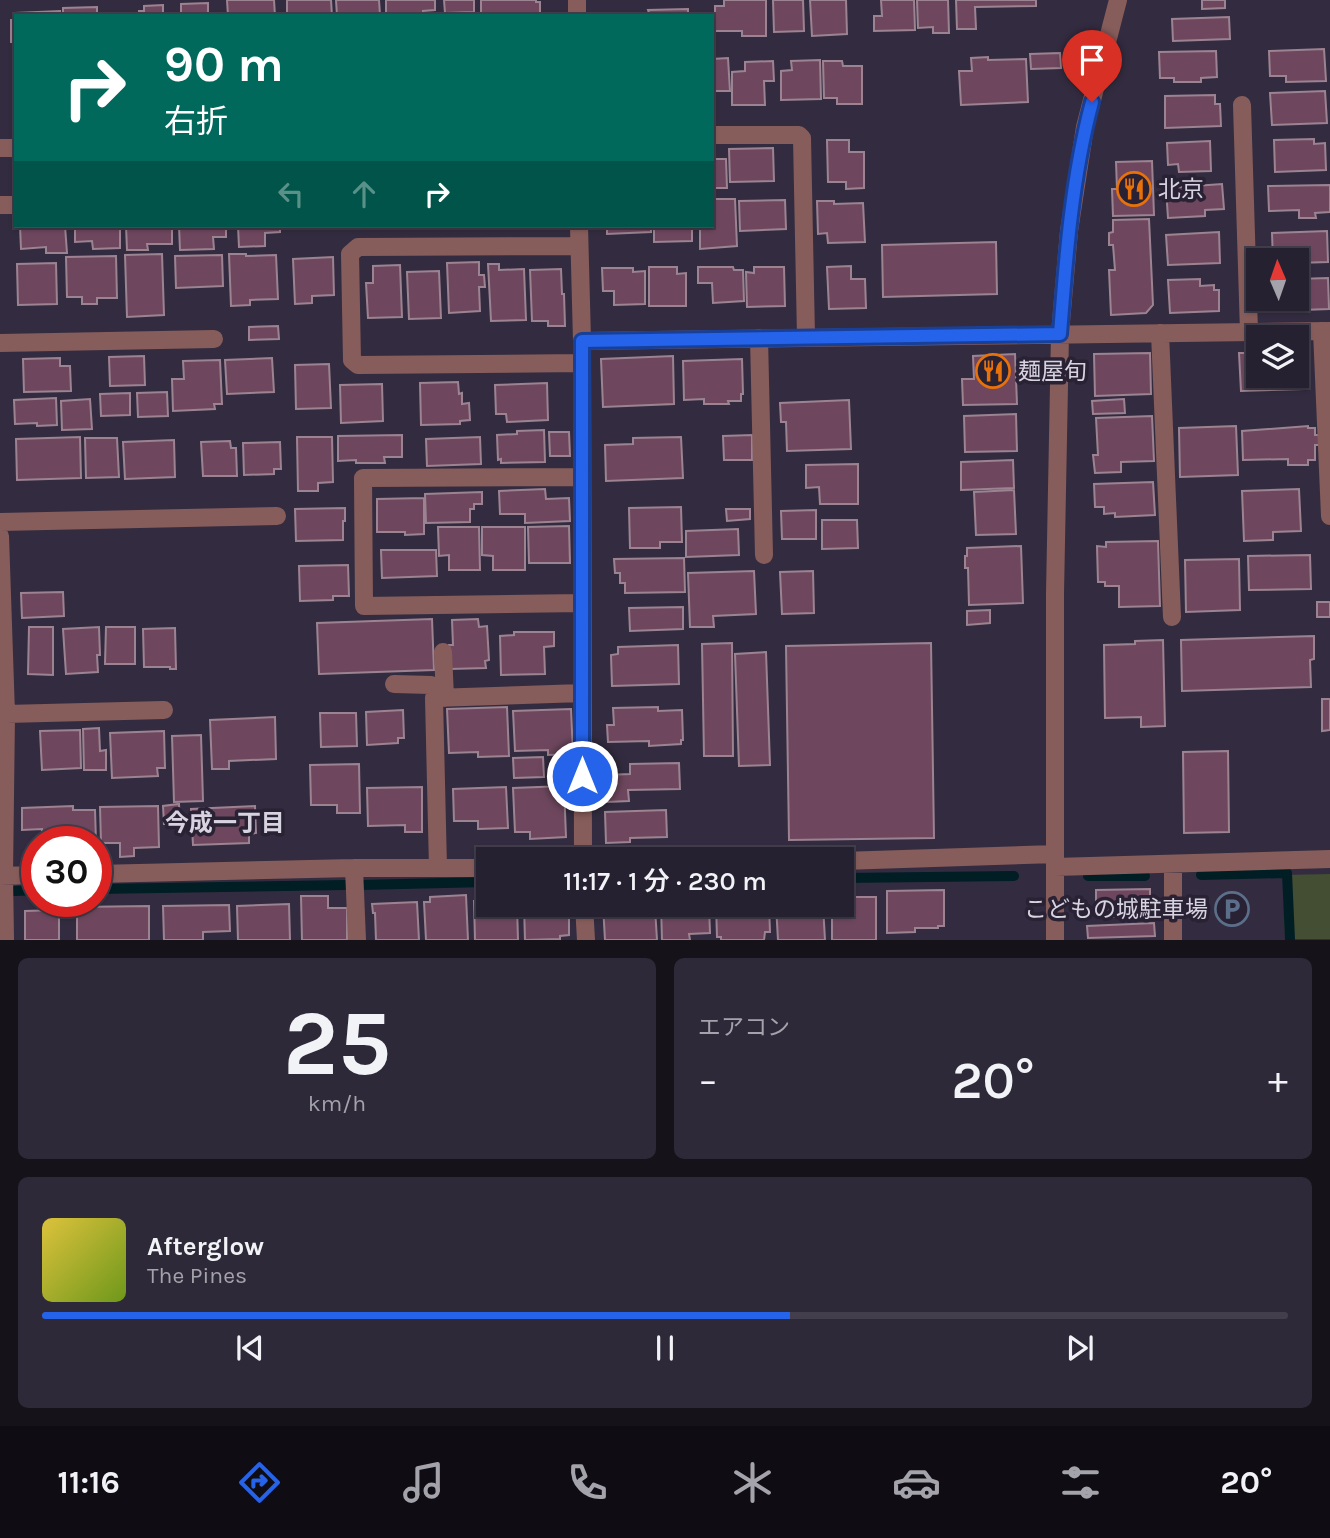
<!DOCTYPE html>
<html lang="ja">
<head>
<meta charset="utf-8">
<style>
	:root { --surface:#262130; --page:#2e2938; --text:#f1f3f6; --muted:#a4a3ab; --line:#423e4c; --accent:#2563eb }
	body { margin:0; font-family:Karla,"Noto Sans JP",sans-serif; background:var(--page); color:var(--text); height:100vh; display:flex; flex-direction:column; font-size:26px; white-space:nowrap }
	* { box-sizing:border-box; margin:0 }
	p { font-size:23px; color:var(--muted) }
	.icon { flex:none; width:38px; height:38px; fill:none; stroke:currentColor; stroke-width:2; stroke-linecap:round; stroke-linejoin:round }
	.map { position:relative; height:940px; overflow:hidden }
	.drawer { display:flex; flex-direction:column; gap:18px; padding:18px; background:#15121a; flex:1 }
	.drawer>* { flex:none }
	.top-card { position:absolute; left:14px; top:14px; width:700px; height:214px; border-radius:0px; box-shadow:0 2px 5px #0004,0 0 0 2px var(--line); background:#00695c; color:#fff; overflow:hidden }
	.needle { width:46px; rotate:358deg }
	.tools { position:absolute; left:1246px; top:248px; display:grid; gap:14px }
	.tools a { display:grid; place-items:center; width:63px; height:63px; border-radius:0px; background:var(--surface); box-shadow:0 2px 5px #0004,0 0 0 2px var(--line); font-size:35px }
	.speed { position:absolute; left:21px; top:826px; display:flex; gap:14px; font-size:35px; font-weight:700; text-align:center }
	.speed>* { display:grid; place-content:center; width:91px; height:91px; border-radius:50%; background:var(--surface); box-shadow:0 2px 5px #0004,0 0 0 2px var(--line); line-height:1 }
	.speed .limit { border:10px solid #d22; background:#fff; color:#111 }
	.pin { position:absolute; display:grid; place-items:center; width:60px; height:60px; color:#fff; margin:-72px -30px; border-radius:50% 50% 50% 0; rotate:-45deg; box-shadow:0 0 7px #0007 }
	.pin .icon { rotate:45deg }
	.me { position:absolute; width:77px; margin:-38px; rotate:0deg; stroke-linejoin:round; filter:drop-shadow(0 0 5px #0008) }
	.turn { display:flex; align-items:center; gap:24px; height:147px; padding:0 35px; font-size:32px }
	.turn .icon { width:91px; height:91px; stroke-width:2.5 }
	.turn b { display:block; font-size:49px; line-height:60px }
	.lanes { display:flex; align-items:center; height:66px; padding:0 35px; background:#0003; justify-content:center; gap:35px; direction:ltr }
	.lanes .off { opacity:.35 }
	.big { font-size:52px; font-weight:600; line-height:1.1 }
	.drawer .tile { flex:1; display:flex; flex-direction:column; justify-content:center; gap:10px; min-width:0; padding:0 24px; border-radius:10px; background:var(--page) }
	.drawer .dial { align-items:center; gap:0 }
	.dial b { font-size:91px; line-height:1 }
	.song { display:flex; align-items:center; gap:21px }
	.cover { width:84px; height:84px; border-radius:10px; background:linear-gradient(135deg,hsl(50 70% 55%),hsl(80 70% 35%)) }
	.played { height:7px; border-radius:4px; background:linear-gradient(90deg,var(--accent) 60%,var(--line) 60%) }
	.keys { display:flex; justify-content:space-around; direction:ltr }
	.heat { display:flex; justify-content:space-between; align-items:center; font-size:38px; direction:ltr }
	.drawer .tiles { flex:1; display:grid; gap:18px; grid-template-columns:1fr 1fr }
	.tile:last-child { grid-column:span 2 }
	.trip { position:absolute; left:476px; top:847px; width:378px; height:70px; border-radius:0px; background:var(--surface); box-shadow:0 2px 5px #0004,0 0 0 2px var(--line); font-weight:600; line-height:70px; text-align:center }
	.dock { display:flex; height:112px; justify-content:space-around; align-items:center; background:#0f0d13; color:var(--muted) }
	.dock .icon { width:49px; height:49px }
	.dock .active { color:var(--accent) }
	.dock b { font-size:32px; color:var(--text) }
	.map>svg:first-child { display:block }
</style>
</head>
<body>
<div class="map">
<svg width="1330" height="940" viewBox="0 0 1330 940">
	<rect width="100%" height="100%" fill="#332c40"/>
	<!-- green -->
	<path fill="#444e32" d="M1330,874V939H1285L1283,875Z"/>
	<g fill="none" stroke-linecap="round" stroke-linejoin="round">
		<!-- stream -->
		<path stroke="#011e25" stroke-width="10" d="M1201,875L1287,873L1290,940
			M1088,876H1145
			M842,878L1014,876
			M360,885L488,882
			M96,889L345,885
			M15,891L37,890"/>
	</g>
	<!-- building -->
	<path fill="#6e475e" stroke="#9c8391" stroke-width="2" d="M227,0H274L275,16H228Z
		M287,0H331L332,16H287Z
		M336,0H379L380,15L337,16Z
		M386,0H435V10L423,11V16H386Z
		M444,0H474V12L445,13Z
		M481,0H536V2H540V13L481,14Z
		M724,0H766V36H742V31H715V6H724Z
		M773,0H803L804,31L774,32Z
		M810,0H846L847,34L812,36Z
		M881,0H914L915,30L874,31V16H882Z
		M917,0H948L949,33H933V27L918,28Z
		M956,0H1036V6L975,7L976,29H957Z
		M1202,0H1225V8L1202,9Z
		M208,3V14L218,13V16H181V4Z
		M163,5V16H139V11H144V6Z
		M97,7V16H63V8Z
		M688,9V16H641V13H649L648,10Z
		M60,11V16H16V42H11V20H16L15,13Z
		M1229,17L1230,39L1173,41L1172,19Z
		M1324,49L1326,81L1286,82V76H1270L1269,51Z
		M1216,51L1217,77L1201,78V82H1174V78H1160L1159,52Z
		M1060,53L1061,68L1031,69L1030,54Z
		M988,57V60L1026,59L1028,102L961,105L959,71H972L971,58Z
		M728,58L730,91H712V59Z
		M820,60L821,99L781,100V71L792,70L791,61Z
		M773,61L774,81H764L765,105H732V72L745,71V62Z
		M823,61H842L843,66H862V104H837V98H824Z
		M1325,91L1327,123L1272,125L1270,93Z
		M1215,95V104H1220L1221,126L1165,128V96Z
		M1314,139V144L1325,143L1326,170L1275,172L1274,140Z
		M827,140H849V152H864V188L846,189V182H828Z
		M1210,141L1211,171L1179,172L1178,164L1168,165L1167,143Z
		M773,148L774,181L730,182L729,149Z
		M712,159H726L727,188H712Z
		M1152,161L1154,215L1113,216L1112,189H1117L1116,162Z
		M1222,184L1224,209L1205,210V216L1168,218L1166,188Z
		M1330,185V212L1315,213L1316,218H1299V210L1269,211L1268,186Z
		M712,199H735L737,246L700,249V226H712Z
		M785,200L786,229L740,231L739,201Z
		M817,201H834V204L863,203L865,242L828,243L827,233L818,234Z
		M1149,219L1153,305L1146,313L1111,315L1109,270H1115L1113,245H1109V233L1113,232V220Z
		M20,226H65L67,253H46V247L21,249Z
		M75,226H120V248L93,249L92,241L75,242Z
		M126,226H172V244H147L148,250H127Z
		M179,226H226V237H213L214,249L180,250Z
		M238,226H280V232L265,233V246L239,247Z
		M607,226H651V232L607,234Z
		M654,226H692V241L654,242Z
		M1327,231L1328,262L1297,263V261H1273L1272,233Z
		M1219,232L1220,263L1168,265L1166,235Z
		M996,242L997,294L883,297L882,245Z
		M162,254L164,315L127,317L125,255Z
		M229,254H246V256L276,255L278,299L250,300V305L231,306Z
		M222,255L223,286L176,288L175,256Z
		M116,256L117,298H97V304H82V297H67L66,257Z
		M333,257L334,295L312,296V303L295,304L293,259Z
		M479,262V275H484L485,287H479L480,311L449,313L447,263Z
		M56,263L57,304L18,305L17,264Z
		M488,264H499V270L524,269L526,320L491,321Z
		M400,265L402,317L368,318L366,283H373V266Z
		M851,266V279H865L866,308L829,309L827,267Z
		M649,267H677V274L686,273V306H649Z
		M698,267H733L734,270H743L744,301L713,303L712,283H698Z
		M754,267H784L785,306L747,307L746,272L754,273Z
		M602,268H633V272L645,271V304L614,305V291H603Z
		M561,269L562,294H564L565,326H548V321H532L530,270Z
		M439,271L441,318L409,319L407,272Z
		M1328,278L1329,309L1274,311L1273,299H1297V279Z
		M1200,279V286L1214,285V290H1219V311L1170,313L1168,280Z
		M278,326L279,339L249,340V327Z
		M1297,352L1298,357H1306V372L1303,373L1304,389L1241,391L1239,353H1258V376H1297Z
		M1150,353L1151,394L1095,396L1094,354Z
		M1015,354L1017,404L963,405L962,379H974L973,356Z
		M144,356L145,385L110,386L109,357Z
		M673,356L674,404L603,407L601,359Z
		M60,358V366H70L71,391L24,392L23,359Z
		M272,358L274,392L227,394L225,360Z
		M742,359L743,394H741V401H728L729,404H704V399L684,400L683,361Z
		M220,360L222,404H214L215,409L173,411L172,379H184L183,361Z
		M329,364L331,408L296,409L295,365Z
		M458,382L459,394L462,393V404L469,403L470,420L460,421V424L421,425L420,383Z
		M547,383L548,420L507,422L506,414H496L495,385Z
		M382,384L383,421L341,423L340,385Z
		M167,392L168,416L138,417L137,393Z
		M130,393V415L101,416L100,394Z
		M56,398L57,425L37,426V423L15,424L14,400Z
		M90,399L92,429L62,430L61,401Z
		M1124,399L1125,413L1093,414L1092,401Z
		M849,400L851,449L787,451L786,422H781L780,403Z
		M1016,414L1017,451L965,452L964,416Z
		M1152,416L1154,461L1121,462V472L1095,473L1093,455H1098L1096,418Z
		M1236,426L1238,475L1180,477L1179,428Z
		M1308,426V428H1315V435H1320V445H1315V460H1308V465H1288V459L1243,460L1242,431Z
		M544,430L545,462L501,463V459L498,460L497,435L517,434V431Z
		M549,432H569L570,456H550Z
		M402,435V457H384L385,463H356V460L338,461V436Z
		M752,435V460H724L723,436Z
		M80,437L81,478L17,480L16,439Z
		M297,437H332L333,482L318,483V491H298Z
		M480,437L481,464L427,466L426,439Z
		M681,437L683,478L606,481L605,445L633,444V438Z
		M85,438H117L119,477L86,478Z
		M174,440L175,477L125,479L123,442Z
		M230,441L231,448H236L237,476H203L201,442Z
		M280,442L281,469H274V474L244,475L243,443Z
		M1013,460L1014,488L961,490V462Z
		M858,464V504H820L819,487L806,488V465Z
		M1153,482L1155,515L1115,517V513L1104,514V507H1095L1094,484Z
		M545,489L546,499L569,498L570,521L525,523V514H500L499,491Z
		M1299,489L1301,531L1273,532V540L1244,541L1242,491Z
		M1014,490L1016,534L976,535L974,492Z
		M482,492V504H474V509H470V522L426,523L425,494Z
		M424,498V534L405,535V532H377V499Z
		M681,507L682,542H660V548H630L629,508Z
		M345,508V521H343V540L296,541L295,509Z
		M726,509H750V519L727,521Z
		M816,510V539H782L781,511Z
		M822,520H857L858,548L822,549Z
		M569,526L570,563H529L528,527Z
		M438,527H479L480,570H449V555L439,556Z
		M482,527H525V570H493V556L482,555Z
		M738,529L739,555L686,557V531Z
		M1158,541L1160,606L1119,607V586H1105V582H1098L1097,546L1106,547V542Z
		M1021,546L1023,603L969,605L968,568H965V556H967V548Z
		M381,550H436L437,576L382,578Z
		M1310,555L1311,589L1249,590L1248,556Z
		M684,558L685,592L625,593V583H620V573H615L614,559Z
		M1239,559L1240,610L1186,612L1185,560Z
		M348,565L349,596H333V600L300,601L299,566Z
		M754,571L756,614L713,616L714,627H690L688,573Z
		M813,571L814,613L782,614L780,572Z
		M63,592L64,616L22,618L21,593Z
		M1317,602H1330V617H1317Z
		M683,607V629L630,631L629,608Z
		M990,610V623L967,625V611Z
		M432,619L434,670L319,674L317,623Z
		M478,619L479,627L487,626L489,660L485,661L486,668L450,669L449,645H453L452,620Z
		M29,627H53V675L28,674Z
		M99,627L100,655H97L98,672L66,674L63,629Z
		M106,627H135V664H105Z
		M175,628L176,669H170V667H144L143,629Z
		M514,632H554V646L544,647L545,674L501,675L500,636L514,635Z
		M1314,636V659L1310,660L1311,687L1182,691L1181,640Z
		M1163,640L1165,726L1141,727V717L1105,718L1104,645L1135,644V641Z
		M732,643L733,756H704L702,644Z
		M931,643L934,838L789,840L786,646Z
		M678,645L679,684L612,686L611,655L618,654V647Z
		M766,652L770,765L739,766L735,654Z
		M1322,699H1330V730L1322,731Z
		M507,707L509,756L478,757V752L449,753L447,709Z
		M658,707V711L682,710L683,740H681V744L649,746V741L608,742L607,725H614L613,708Z
		M571,709L573,754L548,755V750L515,751L513,711Z
		M403,710L404,738H398V743L367,745L366,712Z
		M320,713H356L357,746L321,747Z
		M275,717L276,759L229,761V769H212L210,720Z
		M99,728L100,751L106,750V770H84L83,729Z
		M80,730L81,768L42,770L40,731Z
		M164,731L165,768H157L158,776L112,778L110,733Z
		M201,735L203,801L174,802L172,736Z
		M1228,751L1229,832L1184,833L1183,752Z
		M543,757L544,777L514,778L513,758Z
		M679,763L680,789L628,790L629,801L607,802L606,775L630,774V764Z
		M359,764L360,813H337V805H311L310,765Z
		M564,786L566,837L530,839V832H515L513,788Z
		M422,787V832H405V825L368,826L367,788Z
		M506,787L508,828L478,829V821H454L453,789Z
		M179,804L180,824H164L163,806Z
		M73,806V810H95L96,842H45V840H42V829L22,830V808Z
		M158,806L159,847L134,848V856L120,857V843H101L100,807Z
		M255,806L256,833L249,834V843L193,845L191,809Z
		M666,810L667,837L630,838V842L606,843L605,812Z
		M1150,889V917H1096V890Z
		M944,890V926H938V928H915V932L887,933V891Z
		M466,895L468,940H426L424,902H430V897Z
		M301,896H328V908H347V940H302Z
		M842,897H876V940H832V905H842Z
		M488,900V905H517L518,940H475L474,901Z
		M417,902L419,940H376L375,913H373L372,904Z
		M289,904L290,940H238L237,906Z
		M229,905L230,931L203,932V940H164L163,906Z
		M524,905H569V935L560,936V939L525,940Z
		M603,905H615V910L655,908L657,940H605Z
		M661,905H709L710,933L689,934L690,940H662Z
		M716,905H769L770,932H765L764,940H721V937H717Z
		M776,905H823L825,940H778Z
		M149,906V940H77V907Z
		M59,910V940H25V911Z
		M1154,923L1155,936L1088,938L1087,926Z"/>
	<g fill="none" stroke-linecap="round" stroke-linejoin="round">
		<!-- minor -->
		<path stroke="#875d5b" stroke-width="18" d="M577,0V16
			M1242,105L1249,332
			M712,135H799L802,138L806,337
			M0,148H16
			M0,205H16
			M579,226L582,341L583,859
			M579,246L358,247L350,254L352,360L358,365L582,363
			M1322,331L1330,516
			M1160,333L1172,617
			M759,338L764,555
			M582,341L1330,331
			M0,343L214,339
			M582,477L363,478L364,606L582,603
			M0,522L277,516
			M0,536L6,714L4,876L5,940
			M443,652L445,698
			M394,684L431,685L445,691
			M6,714L164,710
			M842,861L1055,854
			M1173,864V940
			M1055,867L1330,859
			M354,868L357,940
			M438,868L434,698L582,693
			M96,874L354,868H488
			M0,876L37,875
			M584,905L586,940
			M1055,940V594L1060,333L1069,231L1085,127L1118,0"/>
	</g>
	<g fill="none" stroke-linecap="round" stroke-linejoin="round">
		<!-- route casing -->
		<g stroke="#184099" stroke-width="18">
			<path id="route" d="M582,776V341L1060,334C1066,256 1072,177 1092,102"/>
		</g>
		<!-- route -->
		<use href="#route" stroke="#2563eb" stroke-width="12"/>
	</g>
	<!-- icons -->
	<defs>
		<g id="restaurant-ring" transform="scale(1.75)"><circle r="9.5" fill="#292235" stroke="#e8710a" stroke-width="1.5"/><path d="M-5-6h1v4h1v-4h1v4h1v-4h1v5L-1.5 .5V6h-2V.5L-5-1ZM5-6V6H3V1.5H1.5Q1.5-4 5-6Z" fill="#e8710a"/></g>
		<g id="parking-ring" transform="scale(1.75)"><circle r="9.5" fill="#292235" stroke="#5c6f8a" stroke-width="1.5"/><path d="M-3.5-5.5H1a3.5 3.5 0 0 1 0 7H-1V5.5H-3.5ZM-1-3.4V-.6H.8a1.4 1.4 0 0 0 0-2.8Z" fill="#5c6f8a"/></g>
	</defs>
	<g fill-rule="evenodd">
		<use href="#restaurant-ring" x="1134" y="189"/>
		<use href="#restaurant-ring" x="993" y="371"/>
		<use href="#parking-ring" x="1232" y="909"/>
	</g>
	<g text-anchor="middle" stroke-width="7" stroke-linejoin="round" paint-order="stroke">
		<!-- poi labels -->
		<g font-size="23" fill="#d8d3e0" stroke="#292235" text-anchor="start">
			<text x="1158" y="197">北京</text>
			<text x="1018" y="379">麺屋旬</text>
			<text x="1208" y="917" text-anchor="end">こどもの城駐車場</text>
		</g>
		<!-- neighbourhood labels -->
		<g font-size="24" font-weight="bold" fill="#d8d3e0" stroke="#292235">
			<text x="225" y="831">今成一丁目</text>
		</g>
	</g>
</svg>
<div class="tools">
<a><svg class="needle" viewBox="-14 -14 28 28"><path d="M0-13l5 13h-10z" fill="#e53935"/><path d="M0 13l5-13h-10z" fill="#a4a3ab"/></svg></a>
<a><svg class="icon" aria-label="layers" viewBox="0 0 24 24"><path d="M12 4l9 5-9 5-9-5zM3 14l9 5 9-5"/></svg></a>
</div>
<div class="speed"><div class="limit">30</div></div>
<div class="pin" style="left:1092px;top:102px;background:#d93025"><svg class="icon" aria-label="arrive" viewBox="0 0 24 24"><path d="M6 21V4h12l-3 4 3 4H6"/></svg></div>
<svg class="me" style="left:582px;top:776px" viewBox="-20 -20 40 40"><circle r="17" fill="#2563eb" stroke="#fff" stroke-width="3"/><path d="M0-11L8 9 0 5-8 9z" fill="#fff"/></svg>
<div class="trip">11:17 · 1 分 · 230 m</div>
<div class="top-card">
<div class="turn"><svg class="icon" aria-label="right" viewBox="0 0 24 24"><path d="M7 20v-9h11M14 6l5 5-5 5"/></svg><div><b>90 m</b>右折</div></div>
<div class="lanes"><svg class="icon off" aria-label="left" viewBox="0 0 24 24"><path d="M17 20v-9H6M10 6l-5 5 5 5"/></svg><svg class="icon off" aria-label="ahead" viewBox="0 0 24 24"><path d="M12 20V5M6 11l6-6 6 6"/></svg><svg class="icon" aria-label="right" viewBox="0 0 24 24"><path d="M7 20v-9h11M14 6l5 5-5 5"/></svg></div>
</div>
</div>
<section class="drawer">
<div class="tiles">
<div class="tile dial"><b>25</b><p>km/h</p></div>
<div class="tile"><p>エアコン</p>
<div class="heat"><a>−</a><b class="big">20°</b><a>+</a></div>
</div>
<div class="tile">
<div class="song"><i class="cover"></i><div><b>Afterglow</b><p>The Pines</p></div></div>
<div class="played"></div>
<div class="keys"><svg class="icon" aria-label="previous" viewBox="0 0 24 24"><path d="M18 5L8 12l10 7zM5 5v14"/></svg><svg class="icon" aria-label="pause" viewBox="0 0 24 24"><path d="M8 5v14M16 5v14"/></svg><svg class="icon" aria-label="next" viewBox="0 0 24 24"><path d="M6 5l10 7-10 7zM19 5v14"/></svg></div>
</div>
</div>
</section>
<nav class="dock">
<b>11:16</b>
<svg class="icon active" aria-label="directions" viewBox="0 0 24 24"><path d="M12 3l9 9-9 9-9-9zM9 14v-3h6M13 9l2 2-2 2"/></svg>
<svg class="icon" aria-label="music" viewBox="0 0 24 24"><path d="M9 18V5l10-2v13"/><circle cx="6" cy="18" r="3"/><circle cx="16" cy="16" r="3"/></svg>
<svg class="icon" aria-label="phone" viewBox="0 0 24 24"><path d="M5 4h4l2 5-3 2q2 4 5 5l2-3 5 2v4C11 20 4 13 5 4z"/></svg>
<svg class="icon" aria-label="climate" viewBox="0 0 24 24"><path d="M12 3v18M4 7l16 10M4 17L20 7"/></svg>
<svg class="icon" aria-label="car" viewBox="0 0 24 24"><path d="M5 17H2v-5l4-1 3-4h7l3 4 3 1v5h-3M9 17h6M6 11h13"/><circle cx="7" cy="17" r="2"/><circle cx="17" cy="17" r="2"/></svg>
<svg class="icon" aria-label="filters" viewBox="0 0 24 24"><path d="M4 7h16M4 17h16"/><circle cx="9" cy="7" r="2"/><circle cx="15" cy="17" r="2"/></svg>
<b>20°</b>
</nav>
</body>
</html>
